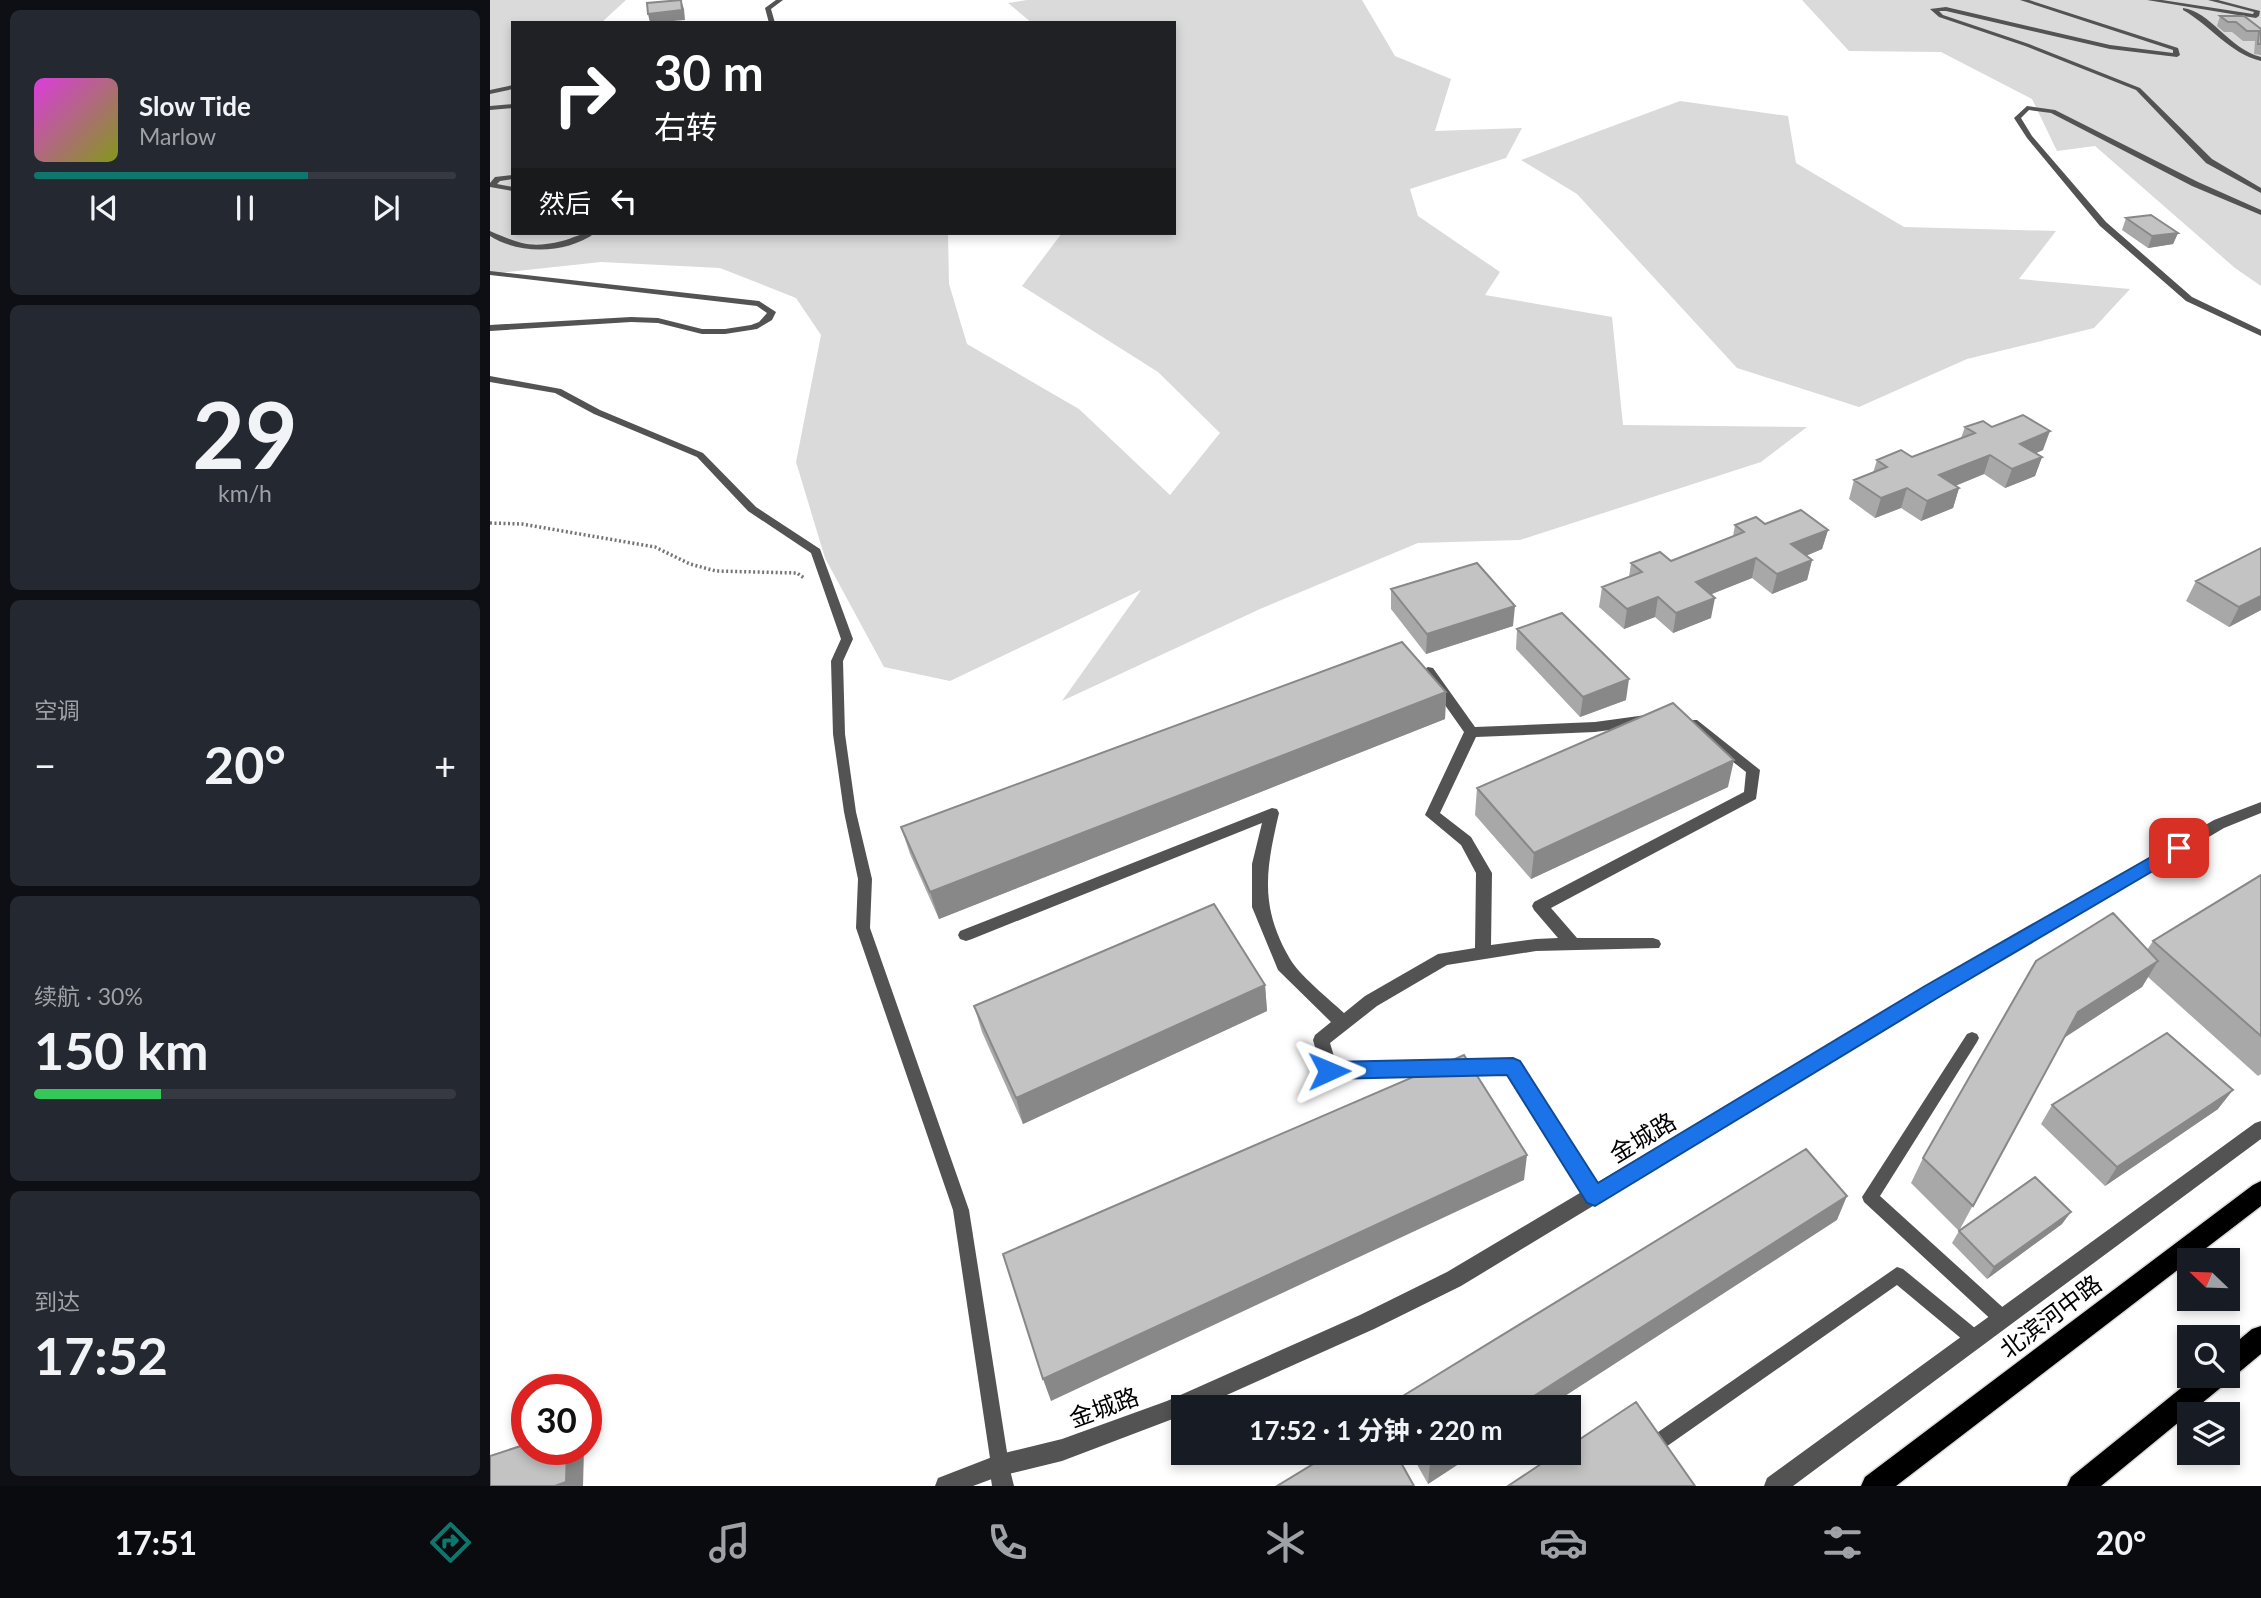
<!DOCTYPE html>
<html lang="zh">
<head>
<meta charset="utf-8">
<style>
	:root { --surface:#171b24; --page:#242831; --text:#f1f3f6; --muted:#9ea1a6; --line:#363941; --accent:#0f766e }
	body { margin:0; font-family:Lato,"Noto Sans SC",sans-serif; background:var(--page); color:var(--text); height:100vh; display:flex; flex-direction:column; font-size:26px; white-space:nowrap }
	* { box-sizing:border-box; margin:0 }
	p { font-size:23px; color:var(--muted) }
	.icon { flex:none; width:38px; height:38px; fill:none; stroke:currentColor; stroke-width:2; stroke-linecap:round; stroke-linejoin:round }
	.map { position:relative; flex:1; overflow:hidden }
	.side { display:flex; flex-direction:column; gap:10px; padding:10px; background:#0d0f14; width:490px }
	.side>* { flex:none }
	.top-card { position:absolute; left:21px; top:21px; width:665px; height:214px; border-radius:0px; box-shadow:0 4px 10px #0003; background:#202124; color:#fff; overflow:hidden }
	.needle { width:46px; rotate:293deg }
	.buttons { position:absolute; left:1687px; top:1248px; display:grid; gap:14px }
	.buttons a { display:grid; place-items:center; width:63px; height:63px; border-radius:0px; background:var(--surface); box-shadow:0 4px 10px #0003; font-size:35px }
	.speed { position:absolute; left:21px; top:1374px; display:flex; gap:14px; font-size:35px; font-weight:700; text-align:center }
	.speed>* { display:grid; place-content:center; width:91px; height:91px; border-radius:50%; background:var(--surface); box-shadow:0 4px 10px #0003; line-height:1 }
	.speed .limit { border:10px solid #d22; background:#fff; color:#111 }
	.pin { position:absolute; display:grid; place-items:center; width:60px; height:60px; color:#fff; margin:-30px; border-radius:14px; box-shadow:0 4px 10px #0006 }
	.me { position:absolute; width:77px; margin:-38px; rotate:89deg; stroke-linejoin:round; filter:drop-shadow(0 0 5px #0008) }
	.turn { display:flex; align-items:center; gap:24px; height:147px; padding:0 28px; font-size:32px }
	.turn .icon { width:91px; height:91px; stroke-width:2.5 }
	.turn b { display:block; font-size:49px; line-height:60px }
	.then { display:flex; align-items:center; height:66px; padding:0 28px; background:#0003; gap:14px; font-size:26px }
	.big { font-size:52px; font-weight:700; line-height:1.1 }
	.side .card { flex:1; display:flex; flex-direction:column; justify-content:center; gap:10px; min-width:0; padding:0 24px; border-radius:10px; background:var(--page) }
	.side .dial { align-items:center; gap:0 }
	.dial b { font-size:91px; line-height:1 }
	.song { display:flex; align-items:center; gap:21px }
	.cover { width:84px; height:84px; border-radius:10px; background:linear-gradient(135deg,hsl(300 70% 55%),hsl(70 70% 35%)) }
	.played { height:7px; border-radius:4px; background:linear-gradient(90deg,var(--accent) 65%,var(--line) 65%) }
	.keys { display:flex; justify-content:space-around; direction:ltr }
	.heat { display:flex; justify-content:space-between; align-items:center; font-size:38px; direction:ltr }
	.charge { height:10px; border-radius:5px; background:linear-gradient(90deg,#34c759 30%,var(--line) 0) }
	.trip { position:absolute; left:681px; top:1395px; width:410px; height:70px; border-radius:0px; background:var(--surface); box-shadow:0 4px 10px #0003; font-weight:700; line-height:70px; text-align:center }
	.tab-bar { display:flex; height:112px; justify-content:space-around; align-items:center; background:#090b0e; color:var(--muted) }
	.tab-bar .icon { width:49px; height:49px }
	.tab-bar .current { color:var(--accent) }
	.tab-bar b { font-size:32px; color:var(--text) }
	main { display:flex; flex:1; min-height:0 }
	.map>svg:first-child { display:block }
</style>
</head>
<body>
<main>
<section class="side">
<div class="card">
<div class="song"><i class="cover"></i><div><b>Slow Tide</b><p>Marlow</p></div></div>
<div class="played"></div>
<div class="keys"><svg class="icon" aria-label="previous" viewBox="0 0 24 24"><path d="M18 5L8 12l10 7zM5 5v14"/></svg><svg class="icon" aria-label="pause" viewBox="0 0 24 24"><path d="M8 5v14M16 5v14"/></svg><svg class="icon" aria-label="next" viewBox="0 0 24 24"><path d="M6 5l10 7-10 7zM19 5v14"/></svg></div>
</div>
<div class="card dial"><b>29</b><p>km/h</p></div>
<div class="card"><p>空调</p>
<div class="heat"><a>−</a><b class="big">20°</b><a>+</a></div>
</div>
<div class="card"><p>续航 · 30%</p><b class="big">150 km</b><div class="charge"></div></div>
<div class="card"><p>到达</p><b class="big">17:52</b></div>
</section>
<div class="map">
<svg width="1771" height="1486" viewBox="0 0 1771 1486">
	<rect width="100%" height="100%" fill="#fff"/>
	<!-- green -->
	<path fill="#dadada" d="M0,0H136L111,23H23V233H458L459,284L477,344L589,409L680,495L730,433L668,372L532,286L572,233H684V23H542L518,3L537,0H872L905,56L961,79L945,131L1032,128L1016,158L920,189L928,216L1010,272L995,295L1122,317L1133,425L1317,427L1271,462L1030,540L928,543L770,609L572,701L651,590L460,681L394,667L335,558L306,462L331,335L306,298L230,268L111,262L0,274Z
		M1312,0H1771V286L1745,268L1605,146L1567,151L1542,99L1451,52L1359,51Z
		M1190,101L1298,116L1306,163L1414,227L1566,231L1529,279L1640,289L1604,328L1477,359L1369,407L1247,368L1087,194L1031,160Z"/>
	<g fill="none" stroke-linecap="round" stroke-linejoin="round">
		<!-- primary casing -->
		<g stroke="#dbdbdb" stroke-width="3">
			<path id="primary" d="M1771,1181V1206L1406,1486H1371L1375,1477L1763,1185Z
				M1771,1326V1354L1747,1374L1737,1377L1734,1385L1611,1486H1577L1581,1477L1706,1376H1738V1349L1762,1329Z"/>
		</g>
		<!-- path -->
		<path stroke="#757575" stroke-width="3.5" stroke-dasharray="2 2.5" stroke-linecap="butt" d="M0,523L32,524L165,547L200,564L226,571L307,573L314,578"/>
		<!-- service -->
		<path fill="#535353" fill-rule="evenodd" d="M286,0H293L281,9L285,23H279L275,8Z
			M1530,0H1539L1688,48L1690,55L1687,57L1620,49L1456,11H1449L1453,15L1539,44L1650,88L1722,159L1771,188V193L1716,163L1646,90L1535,46L1449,17L1440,9L1456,7L1620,45L1683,53V50Z
			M1657,0H1672L1763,14L1764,12L1718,0H1728L1770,11L1769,16L1766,18Z
			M1693,8C1720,11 1739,49 1771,57V61C1739,53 1721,26 1693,10Z
			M23,85V89L0,94V90Z
			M23,104V108L0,110V106Z
			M1537,106L1565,110L1708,182L1771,210V215L1702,186L1561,113L1539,110L1531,118L1542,136L1616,222L1702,297L1771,330V336L1696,301L1610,226L1537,138L1524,118Z
			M23,175V179L10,181L7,184L23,187V191L0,187V183L5,177Z
			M0,231C28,243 39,249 72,241C83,238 93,232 105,233C76,254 30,255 0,236Z
			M0,271L269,301L286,312L282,320L267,329L235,334H212L168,323L141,322L0,331V325L141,317L168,318L212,329H235L261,325L269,322L277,313L267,306L0,275Z
			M0,376L71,389L110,410L213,453L266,507L330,549L363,639L353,661L355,734L366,812L382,879L380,928L479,1210L519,1465L517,1472L510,1474L503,1472L501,1465L463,1210L366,928L368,879L354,812L343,734L341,661L351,639L321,553L258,511L207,457L104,414L65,393L0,382Z
			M1482,1032L1487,1034L1489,1038L1487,1042L1390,1196L1519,1313L1522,1319L1519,1325L1513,1327L1507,1325L1374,1202L1372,1197L1477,1034Z
			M1407,1267L1413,1269L1491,1333L1494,1339L1491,1345L1485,1348L1479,1345L1407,1285L1173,1449L1167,1452L1161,1449L1158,1443L1161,1437Z"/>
		<!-- minor -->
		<path fill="#535353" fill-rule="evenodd" d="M938,667L943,668L985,727L1105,722L1156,715L1163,720L1156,725L1105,732L986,737L950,813L981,837L1002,873L1001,945L1046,939L1068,938L1044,910L1042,906L1044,902L1254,792L1256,772L1197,726L1195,723L1197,720H1207L1270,770L1266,799L1061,908L1087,938H1163L1169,940L1171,944L1169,948L1046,951L957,965L887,1006L840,1043L846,1063L1023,1059L1029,1061L1112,1190L1114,1196L1112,1202L1105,1204L1098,1202L1018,1073L839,1078L833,1076L823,1040L825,1035L841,1022L788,970L762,907V864L772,823L482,939L476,941L470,939L468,935L470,931L782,808L787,809L789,813C776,869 769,906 800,959C809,975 839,999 854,1013L875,996L948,954L985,948L986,873L971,845L935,815L974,732L931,671Z
			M510,1454L517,1458L524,1486H502L499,1465L503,1458Z"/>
		<!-- tertiary -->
		<path fill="#535353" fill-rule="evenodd" d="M1771,802V813L1734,828L1448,997L971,1286L884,1329L710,1407H693V1415L680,1420L572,1461L510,1476L483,1486H445L448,1478L510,1454L572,1439L677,1401L870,1315L957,1272L1436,987L1724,820Z
			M1771,1121V1139L1303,1486H1274L1277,1478L1765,1123Z"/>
		<!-- primary -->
		<use href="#primary" fill="#000" fill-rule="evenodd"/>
	</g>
	<!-- wall -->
	<path fill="#a8a8a8" d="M1730,16L1771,29V55L1764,54L1765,41H1753L1742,32H1734L1727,26Z
		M1636,218L1688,233L1683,244L1658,248L1632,230Z
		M1475,427H1502L1553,450L1546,453L1552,457L1545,476L1515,488L1494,474L1465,486L1469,488L1463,508L1431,521L1411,508L1385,518L1359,499L1364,480L1383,473L1387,460L1422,457L1471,438Z
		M1275,524L1338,530L1332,549L1316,556L1322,560L1317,580L1282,594L1262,578L1221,594V618L1183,633L1165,617L1134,629L1109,607L1112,587L1139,577L1141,563L1181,561L1243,536L1245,525Z
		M1771,548V610L1739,627L1696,601L1706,581Z
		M901,589L1023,626L936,654L901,609Z
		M1027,629L1136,700L1090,717L1026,649Z
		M956,692L955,719L449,919L420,854L411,827Z
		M1238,787L1041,879L985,815L987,788Z
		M1771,875V1074L1768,1076L1658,977L1652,987L1574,1037L1469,1231L1421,1183L1433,1158L1657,950L1663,941Z
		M775,985L777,1011L533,1124L492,1032L484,1006Z
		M1562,1105L1728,1109L1615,1186L1551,1124Z
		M1572,1224L1497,1279L1462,1243L1469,1231Z
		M920,1452H987L938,1484Z"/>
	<!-- shaded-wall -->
	<path fill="#888" d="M191,0L194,9L195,20L160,23L158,14Z
		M1688,233L1683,244L1658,248L1662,236Z
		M1560,431L1553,450L1523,463L1530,444Z
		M1500,455L1494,474L1443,495L1449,475Z
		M1552,457L1545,476L1515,488L1522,469Z
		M1417,488L1411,508L1385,518L1391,498Z
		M1469,488L1463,508L1431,521L1437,501Z
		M1338,530L1332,549L1296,564L1301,544Z
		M1266,558L1262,578L1202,602L1206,582Z
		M1322,560L1317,580L1282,594L1287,574Z
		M1771,596V610L1739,627L1749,607Z
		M1168,597L1165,617L1134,629L1137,609Z
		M1225,598L1221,618L1183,633L1186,613Z
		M1025,606L1023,626L936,654L937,634Z
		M1139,679L1136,700L1090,717L1093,697Z
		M956,692L955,719L449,919L440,892Z
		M1244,760L1238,787L1041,879L1044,853Z
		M1668,961L1652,987L1574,1038L1588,1012Z
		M775,985L777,1011L533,1124L526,1098Z
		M1743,1090L1728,1109L1615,1186L1627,1167Z
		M1037,1155L1034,1180L561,1401L553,1379Z
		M1357,1196L1347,1220L1058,1407H1027Z
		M1581,1212L1572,1224L1497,1279L1504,1267Z
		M77,1449H94L93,1486H65Z
		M956,1452H987L938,1484L940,1463Z"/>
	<!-- building -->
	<path fill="#c3c3c3" stroke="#888" stroke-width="2" d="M191,0L192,10L158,14L157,3Z
		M1730,16H1754L1771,29V31H1757L1746,22H1738Z
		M1769,32H1771V44H1768Z
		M1661,215L1688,233L1662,236L1636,218Z
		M1533,415L1560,431L1530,444L1552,457L1522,469L1500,455L1449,475L1469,488L1437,501L1417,488L1391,498L1364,480L1397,467L1387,460L1411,450L1422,457L1485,433L1475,427L1493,421L1502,427Z
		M1311,510L1338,530L1301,544L1322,560L1287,574L1266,558L1206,582L1225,598L1186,613L1168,597L1137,609L1112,587L1152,572L1141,563L1170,552L1181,561L1254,532L1245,525L1266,517L1275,524Z
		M1771,548V596L1749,607L1706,581Z
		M987,563L1025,606L937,634L901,589Z
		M1072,613L1139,679L1093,697L1027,629Z
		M912,642L956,692L440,892L411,827Z
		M1183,703L1244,760L1044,853L987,788Z
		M1771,875V1036L1663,941Z
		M724,904L775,985L526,1098L484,1006Z
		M1623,913L1668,961L1588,1012L1483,1206L1433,1158L1546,961Z
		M1677,1033L1743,1090L1627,1167L1562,1105Z
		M974,1055L1037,1155L553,1379L513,1254Z
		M1316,1149L1357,1196L1027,1407H906L903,1402Z
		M1545,1177L1581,1212L1504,1267L1469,1231Z
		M1146,1402L1205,1486H1018L1069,1452H1078V1447Z
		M37,1444V1449H77L76,1482L65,1486H0V1456Z
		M843,1452H905L924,1486H787Z
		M933,1452H956L940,1463Z"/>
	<!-- route -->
	<path fill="#1a73e8" stroke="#114b97" stroke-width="2" d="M1689,841L1695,843L1698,848L1695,852L1449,997L1105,1206L1097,1203L1017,1075L839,1079L832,1077L829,1071L832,1065L839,1062L1023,1058L1030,1061L1108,1183L1435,986Z"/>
	<g text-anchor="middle" stroke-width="6" stroke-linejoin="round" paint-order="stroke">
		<!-- near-street labels -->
		<g font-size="24" fill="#000" stroke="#fff">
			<text transform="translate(1153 1138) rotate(-31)" y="8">金城路</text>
			<text transform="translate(1561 1317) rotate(-37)" y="8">北滨河中路</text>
			<text transform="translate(614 1408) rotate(-20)" y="8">金城路</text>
		</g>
	</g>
</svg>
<div class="buttons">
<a><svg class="needle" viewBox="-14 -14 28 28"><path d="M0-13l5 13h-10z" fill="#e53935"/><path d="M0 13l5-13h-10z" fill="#9ea1a6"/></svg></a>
<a><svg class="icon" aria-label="search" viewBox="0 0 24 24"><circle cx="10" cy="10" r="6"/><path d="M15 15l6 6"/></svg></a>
<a><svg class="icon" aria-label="layers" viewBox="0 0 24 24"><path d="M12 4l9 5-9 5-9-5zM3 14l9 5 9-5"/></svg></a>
</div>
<div class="speed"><div class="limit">30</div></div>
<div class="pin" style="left:1689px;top:848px;background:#d93025"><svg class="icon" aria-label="arrive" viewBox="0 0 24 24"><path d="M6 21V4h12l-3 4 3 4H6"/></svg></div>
<svg class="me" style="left:839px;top:1071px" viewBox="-20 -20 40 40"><path d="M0-17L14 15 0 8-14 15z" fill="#1a73e8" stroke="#fff" stroke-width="4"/></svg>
<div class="trip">17:52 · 1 分钟 · 220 m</div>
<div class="top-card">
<div class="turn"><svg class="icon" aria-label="right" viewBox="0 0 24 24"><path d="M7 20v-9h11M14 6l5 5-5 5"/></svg><div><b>30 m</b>右转</div></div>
<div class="then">然后<svg class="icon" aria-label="left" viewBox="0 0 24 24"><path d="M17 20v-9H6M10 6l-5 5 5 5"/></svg></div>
</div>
</div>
</main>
<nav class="tab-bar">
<b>17:51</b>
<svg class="icon current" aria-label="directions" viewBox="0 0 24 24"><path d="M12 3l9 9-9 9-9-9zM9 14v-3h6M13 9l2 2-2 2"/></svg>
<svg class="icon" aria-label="music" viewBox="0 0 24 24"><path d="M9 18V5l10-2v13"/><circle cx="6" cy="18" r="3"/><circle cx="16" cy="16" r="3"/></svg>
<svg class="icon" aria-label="phone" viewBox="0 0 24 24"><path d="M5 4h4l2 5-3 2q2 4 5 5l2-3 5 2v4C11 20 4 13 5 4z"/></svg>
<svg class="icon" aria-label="climate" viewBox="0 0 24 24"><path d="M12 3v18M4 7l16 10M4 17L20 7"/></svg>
<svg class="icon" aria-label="car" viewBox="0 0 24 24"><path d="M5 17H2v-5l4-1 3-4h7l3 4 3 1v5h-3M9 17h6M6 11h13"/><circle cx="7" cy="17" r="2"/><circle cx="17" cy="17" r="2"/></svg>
<svg class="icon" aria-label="filters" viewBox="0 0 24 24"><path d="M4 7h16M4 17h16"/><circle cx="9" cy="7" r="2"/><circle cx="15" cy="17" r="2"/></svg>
<b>20°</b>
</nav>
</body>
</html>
